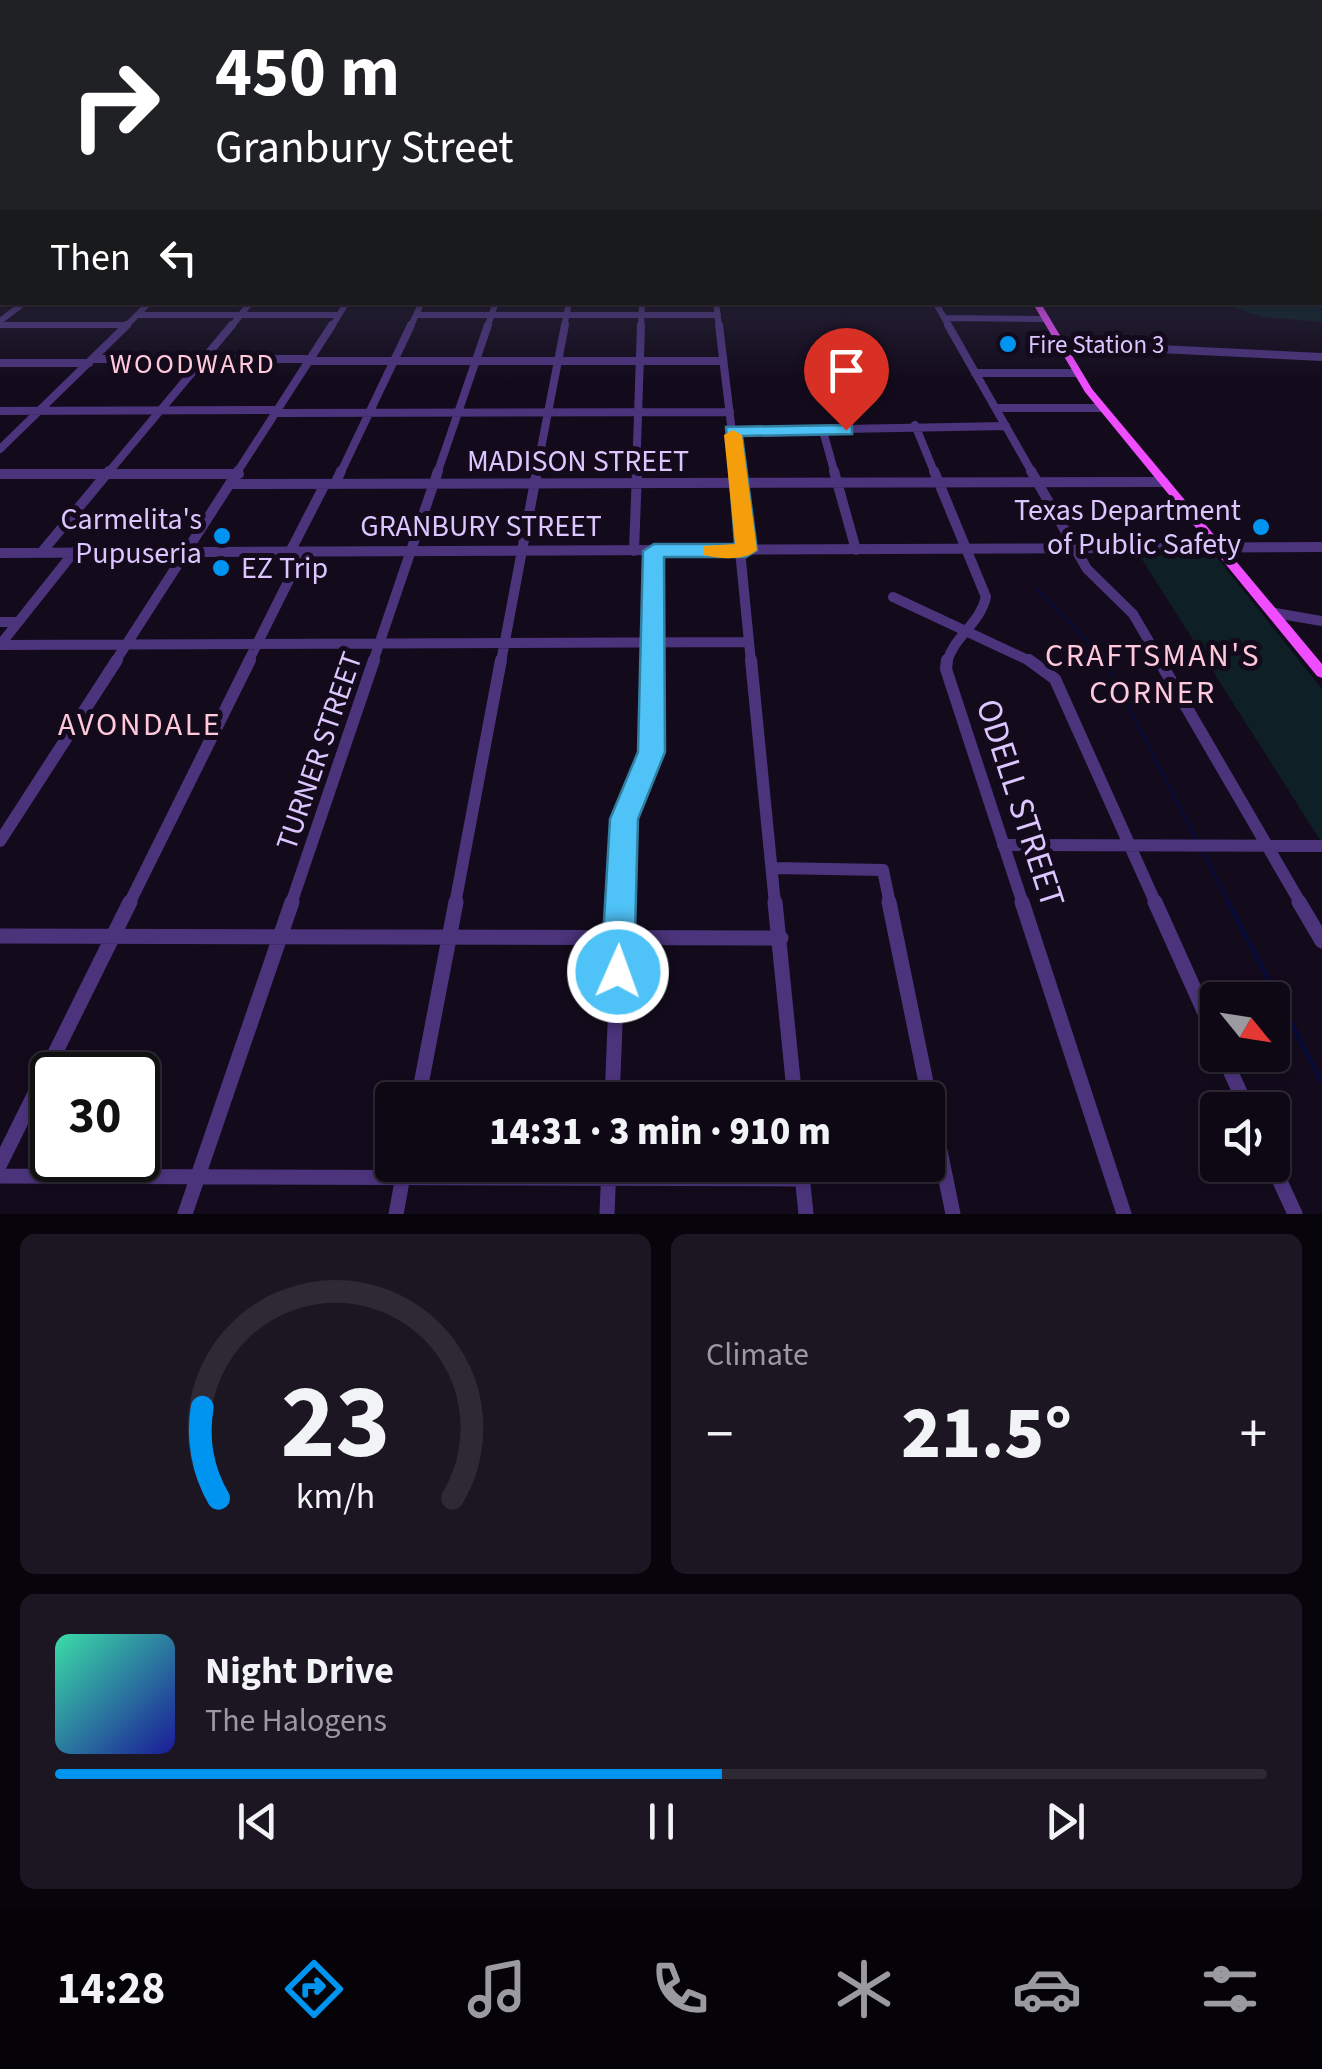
<!DOCTYPE html>
<html lang="en">
<head>
<meta charset="utf-8">
<style>
	:root { --surface:#0e0815; --page:#1c1622; --text:#f1f3f6; --muted:#9b9aa0; --line:#2e2934; --accent:#0094f1 }
	body { margin:0; font-family:"Source Sans 3",sans-serif; background:var(--page); color:var(--text); height:100vh; display:flex; flex-direction:column; font-size:38px; white-space:nowrap }
	* { box-sizing:border-box; margin:0 }
	p { font-size:32px; color:var(--muted) }
	.icon { flex:none; width:55px; height:55px; fill:none; stroke:currentColor; stroke-width:2; stroke-linecap:round; stroke-linejoin:round }
	.map { position:relative; height:1214px; overflow:hidden }
	.sheet { display:flex; flex-direction:column; gap:20px; padding:20px; background:#08040c; flex:1 }
	.sheet>* { flex:none }
	.top-card { position:absolute; left:0px; top:0px; width:1322px; height:305px; box-shadow:0 2px 8px #0004,0 0 0 2px var(--line); background:#202124; color:#fff; overflow:hidden }
	.needle { width:65px; rotate:120deg }
	.buttons { position:absolute; left:1200px; top:982px; display:grid; gap:20px }
	.buttons a { display:grid; place-items:center; width:90px; height:90px; border-radius:10px; background:var(--surface); box-shadow:0 2px 8px #0004,0 0 0 2px var(--line); font-size:50px }
	.speed { position:absolute; left:30px; top:1052px; display:flex; gap:20px; font-size:50px; font-weight:700; text-align:center }
	.speed>* { display:grid; place-content:center; width:130px; height:130px; border-radius:50%; background:var(--surface); box-shadow:0 2px 8px #0004,0 0 0 2px var(--line); line-height:1 }
	.speed .limit { border:5px solid #111; border-radius:15px; background:#fff; color:#111 }
	.pin { position:absolute; display:grid; place-items:center; width:85px; height:85px; color:#fff; margin:-102px -42px; border-radius:50% 50% 50% 0; rotate:-45deg; box-shadow:0 0 10px #0007 }
	.pin .icon { rotate:45deg }
	.me { position:absolute; width:110px; margin:-55px; rotate:2deg; stroke-linejoin:round; filter:drop-shadow(0 0 8px #0008) }
	.turn { display:flex; align-items:center; gap:35px; height:210px; padding:0 50px; font-size:45px }
	.turn .icon { width:130px; height:130px; stroke-width:2.5 }
	.turn b { display:block; font-size:70px; line-height:85px }
	.then { display:flex; align-items:center; height:95px; padding:0 50px; background:#0003; gap:20px; font-size:38px }
	.big { font-size:75px; font-weight:800; line-height:1.1 }
	.sheet .tile { flex:1; display:flex; flex-direction:column; justify-content:center; gap:15px; min-width:0; padding:0 35px; border-radius:15px; background:var(--page) }
	.sheet .dial { align-items:center; gap:0 }
	.dial svg { height:260px; overflow:visible; fill:none; stroke:var(--line); stroke-width:7; stroke-linecap:round; text-anchor:middle }
	.dial text { fill:var(--text); stroke:none }
	.song { display:flex; align-items:center; gap:30px }
	.cover { width:120px; height:120px; border-radius:15px; background:linear-gradient(135deg,hsl(160 70% 55%),hsl(240 70% 35%)) }
	.played { height:10px; border-radius:5px; background:linear-gradient(90deg,var(--accent) 55%,var(--line) 55%) }
	.keys { display:flex; justify-content:space-around; direction:ltr }
	.heat { display:flex; justify-content:space-between; align-items:center; font-size:55px; direction:ltr }
	.sheet .tiles { flex:1; display:grid; gap:20px; grid-template-columns:1fr 1fr }
	.tile:last-child { grid-column:span 2 }
	.trip { position:absolute; left:375px; top:1082px; width:570px; height:100px; border-radius:10px; background:var(--surface); box-shadow:0 2px 8px #0004,0 0 0 2px var(--line); font-weight:800; line-height:100px; text-align:center }
	.dock { display:flex; height:160px; justify-content:space-around; align-items:center; background:#060308; color:var(--muted) }
	.dock .icon { width:70px; height:70px }
	.dock .current { color:var(--accent) }
	.dock b { font-size:45px; color:var(--text) }
	.map>svg:first-child { display:block }
</style>
</head>
<body>
<div class="map">
<svg width="1322" height="1214" viewBox="0 0 1322 1214">
	<rect width="100%" height="100%" fill="#130b1c"/>
	<!-- green -->
	<path fill="#0e2026" d="M1320,297L1322,322L1263,317L1218,303L1320,302Z
		M1205,552L1215,555L1322,689V843L1138,553Z"/>
	<g fill="none" stroke-linecap="round" stroke-linejoin="round">
		<!-- stream-far1 -->
		<path stroke="#070b39" stroke-width="2.5" d="M1243,302H1270
			M1037,589L1104,659L1196,839
			M1203,853L1230,904"/>
		<!-- stream -->
		<path stroke="#070b39" stroke-width="4" d="M1228,902L1322,1082"/>
		<!-- minor-far4 -->
		<path stroke="#4c347d" stroke-width="6" d="M716,302L719,328
			M935,302L950,328
			M137,315H339
			M417,315H718
			M945,318L1045,319
			M0,321L25,302
			M0,325H128
			M124,328L150,302
			M230,328L251,302
			M331,328L347,302
			M410,328L422,302
			M487,328L496,302
			M564,328L569,302
			M641,328L642,302"/>
		<!-- minor-far3 -->
		<path stroke="#4c347d" stroke-width="8" d="M719,325L737,474
			M948,325L1033,474
			M1058,344L1322,357
			M94,359H312
			M310,361H723
			M0,363H89
			M975,373H1076
			M996,408H1102
			M0,411L279,410
			M277,413L730,412
			M915,425L935,474
			M732,431L1006,426
			M823,431L835,474
			M0,449L127,325
			M107,474L232,325
			M236,474L332,325
			M340,474L411,325
			M437,474L488,325
			M536,474L565,325
			M636,474L641,325"/>
		<!-- minor-far2 -->
		<path stroke="#4c347d" stroke-width="10" d="M736,471L746,551
			M834,471L856,550
			M934,471L986,597C980,624 954,636 947,662
			M1031,471L1087,569L1133,614L1161,662
			M0,474H239
			M232,484L1164,482
			M335,484L341,471
			M634,551L637,471
			M740,551L751,662
			M290,552L325,484
			M0,553L1322,547
			M41,553L109,471
			M893,597L1032,662
			M1275,613L1322,621
			M0,622H18
			M0,645L749,642
			M0,645L74,552
			M115,662L238,471
			M248,662L303,552
			M373,662L438,471
			M501,662L537,471
			M652,662L654,551"/>
		<!-- minor-far1 -->
		<path stroke="#4c347d" stroke-width="12" d="M751,660L775,904
			M947,660L946,669L1023,904
			M1029,660L1055,679L1156,904
			M1159,660L1301,904
			M0,841L117,660
			M1003,845L1321,846
			M774,868L883,870L890,904
			M129,904L250,660
			M291,904L374,660
			M455,904L501,660
			M620,904L624,819L651,752L652,660"/>
		<!-- minor -->
		<path stroke="#4c347d" stroke-width="15" d="M775,902L795,1100
			M889,902L953,1214
			M1022,902L1124,1214
			M1155,902L1218,1042
			M1299,902L1322,941
			M0,936L781,938
			M1223,1055L1248,1110
			M418,1100L456,902
			M612,1100L620,902
			M0,1164L130,902
			M1272,1164L1295,1214
			M801,1165L806,1214
			M0,1176L803,1179
			M185,1214L292,902
			M396,1214L405,1165
			M607,1214L609,1165"/>
		<!-- major -->
		<path fill="#ef4dff" fill-rule="evenodd" d="M1032,302H1040L1092,389L1322,664V678L1317,676L1085,392Z"/>
	</g>
	<!-- sky -->
	<linearGradient id="sky" x2="0" y2="1"><stop stop-color="#0a060f"/><stop offset="0.55" stop-color="#33344b"/><stop offset="1" stop-color="#33344b" stop-opacity="0"/></linearGradient>
	<rect width="1322" height="382" fill="url(#sky)"/>
	<!-- route -->
	<path fill="#4fc3f7" stroke="#337fa1" stroke-width="2.5" d="M846,425L852,426V434L742,436L757,550L746,557H664L665,752L638,819L634,972L629,982L618,987L606,982L601,972L610,819L638,752L643,551L654,544H735L726,427Z"/>
	<!-- slow -->
	<path fill="#f59e0b" d="M733,430L742,435L757,550C746,561 719,559 704,555V546L735,544L724,435Z"/>
	<!-- markers -->
	<g fill="#0094f1" stroke="#130b1c" stroke-width="4">
		<circle cx="1008" cy="344" r="10"/>
		<circle cx="1261" cy="527" r="10"/>
		<circle cx="222" cy="536" r="10"/>
		<circle cx="221" cy="568" r="10"/>
	</g>
	<g text-anchor="middle" stroke-width="10" stroke-linejoin="round" paint-order="stroke">
		<!-- far-poi labels -->
		<g font-size="25" fill="#ddc6ff" stroke="#130b1c" text-anchor="start">
			<text x="1028" y="353">Fire Station 3</text>
		</g>
		<!-- far-neighbourhood labels -->
		<g font-size="28" letter-spacing="2.5" fill="#ffc8db" stroke="#130b1c">
			<text x="193" y="373">WOODWARD</text>
		</g>
		<!-- street labels -->
		<g font-size="30" fill="#ddc6ff" stroke="#130b1c">
			<text x="578" y="471">MADISON STREET</text>
			<text x="481" y="536">GRANBURY STREET</text>
			<text transform="translate(319 751) rotate(-71)" y="10">TURNER STREET</text>
		</g>
		<!-- poi labels -->
		<g font-size="30" fill="#ddc6ff" stroke="#130b1c" text-anchor="end">
			<text x="1241" y="520">Texas Department<tspan x="1241" dy="34">of Public Safety</tspan></text>
			<text x="202" y="529">Carmelita's<tspan x="202" dy="34">Pupuseria</tspan></text>
			<text x="241" y="578" text-anchor="start">EZ Trip</text>
		</g>
		<!-- neighbourhood labels -->
		<g font-size="32" letter-spacing="2.5" fill="#ffc8db" stroke="#130b1c">
			<text x="1153" y="666">CRAFTSMAN'S<tspan x="1153" dy="37">CORNER</tspan></text>
			<text x="140" y="735">AVONDALE</text>
		</g>
		<!-- near-street labels -->
		<g font-size="35" fill="#ddc6ff" stroke="#130b1c">
			<text transform="translate(1021 803) rotate(72)" y="12">ODELL STREET</text>
		</g>
	</g>
</svg>
<div class="buttons">
<a><svg class="needle" viewBox="-14 -14 28 28"><path d="M0-13l5 13h-10z" fill="#e53935"/><path d="M0 13l5-13h-10z" fill="#9b9aa0"/></svg></a>
<a><svg class="icon" aria-label="sound" viewBox="0 0 24 24"><path d="M4 9h4l5-4v14l-5-4H4zM17 9q2 3 0 6"/></svg></a>
</div>
<div class="speed"><div class="limit">30</div></div>
<div class="pin" style="left:846px;top:430px;background:#d93025"><svg class="icon" aria-label="arrive" viewBox="0 0 24 24"><path d="M6 21V4h12l-3 4 3 4H6"/></svg></div>
<svg class="me" style="left:618px;top:972px" viewBox="-20 -20 40 40"><circle r="17" fill="#4fc3f7" stroke="#fff" stroke-width="3"/><path d="M0-11L8 9 0 5-8 9z" fill="#fff"/></svg>
<div class="trip">14:31 · 3 min · 910 m</div>
<div class="top-card">
<div class="turn"><svg class="icon" aria-label="right" viewBox="0 0 24 24"><path d="M7 20v-9h11M14 6l5 5-5 5"/></svg><div><b>450 m</b>Granbury Street</div></div>
<div class="then">Then<svg class="icon" aria-label="left" viewBox="0 0 24 24"><path d="M17 20v-9H6M10 6l-5 5 5 5"/></svg></div>
</div>
</div>
<section class="sheet">
<div class="tiles">
<div class="tile dial"><svg viewBox="0 0 100 80">
<path d="M14 69A42 42 0 1 1 86 69"/>
<path d="M14 69A42 42 0 0 1 9 41" stroke="#0094f1"/>
<text x="50" y="56" font-size="32" font-weight="700">23</text>
<text x="50" y="72" font-size="11">km/h</text>
</svg></div>
<div class="tile"><p>Climate</p>
<div class="heat"><a>−</a><b class="big">21.5°</b><a>+</a></div>
</div>
<div class="tile">
<div class="song"><i class="cover"></i><div><b>Night Drive</b><p>The Halogens</p></div></div>
<div class="played"></div>
<div class="keys"><svg class="icon" aria-label="previous" viewBox="0 0 24 24"><path d="M18 5L8 12l10 7zM5 5v14"/></svg><svg class="icon" aria-label="pause" viewBox="0 0 24 24"><path d="M8 5v14M16 5v14"/></svg><svg class="icon" aria-label="next" viewBox="0 0 24 24"><path d="M6 5l10 7-10 7zM19 5v14"/></svg></div>
</div>
</div>
</section>
<nav class="dock">
<b>14:28</b>
<svg class="icon current" aria-label="directions" viewBox="0 0 24 24"><path d="M12 3l9 9-9 9-9-9zM9 14v-3h6M13 9l2 2-2 2"/></svg>
<svg class="icon" aria-label="music" viewBox="0 0 24 24"><path d="M9 18V5l10-2v13"/><circle cx="6" cy="18" r="3"/><circle cx="16" cy="16" r="3"/></svg>
<svg class="icon" aria-label="phone" viewBox="0 0 24 24"><path d="M5 4h4l2 5-3 2q2 4 5 5l2-3 5 2v4C11 20 4 13 5 4z"/></svg>
<svg class="icon" aria-label="climate" viewBox="0 0 24 24"><path d="M12 3v18M4 7l16 10M4 17L20 7"/></svg>
<svg class="icon" aria-label="car" viewBox="0 0 24 24"><path d="M5 17H2v-5l4-1 3-4h7l3 4 3 1v5h-3M9 17h6M6 11h13"/><circle cx="7" cy="17" r="2"/><circle cx="17" cy="17" r="2"/></svg>
<svg class="icon" aria-label="filters" viewBox="0 0 24 24"><path d="M4 7h16M4 17h16"/><circle cx="9" cy="7" r="2"/><circle cx="15" cy="17" r="2"/></svg>
</nav>
</body>
</html>
